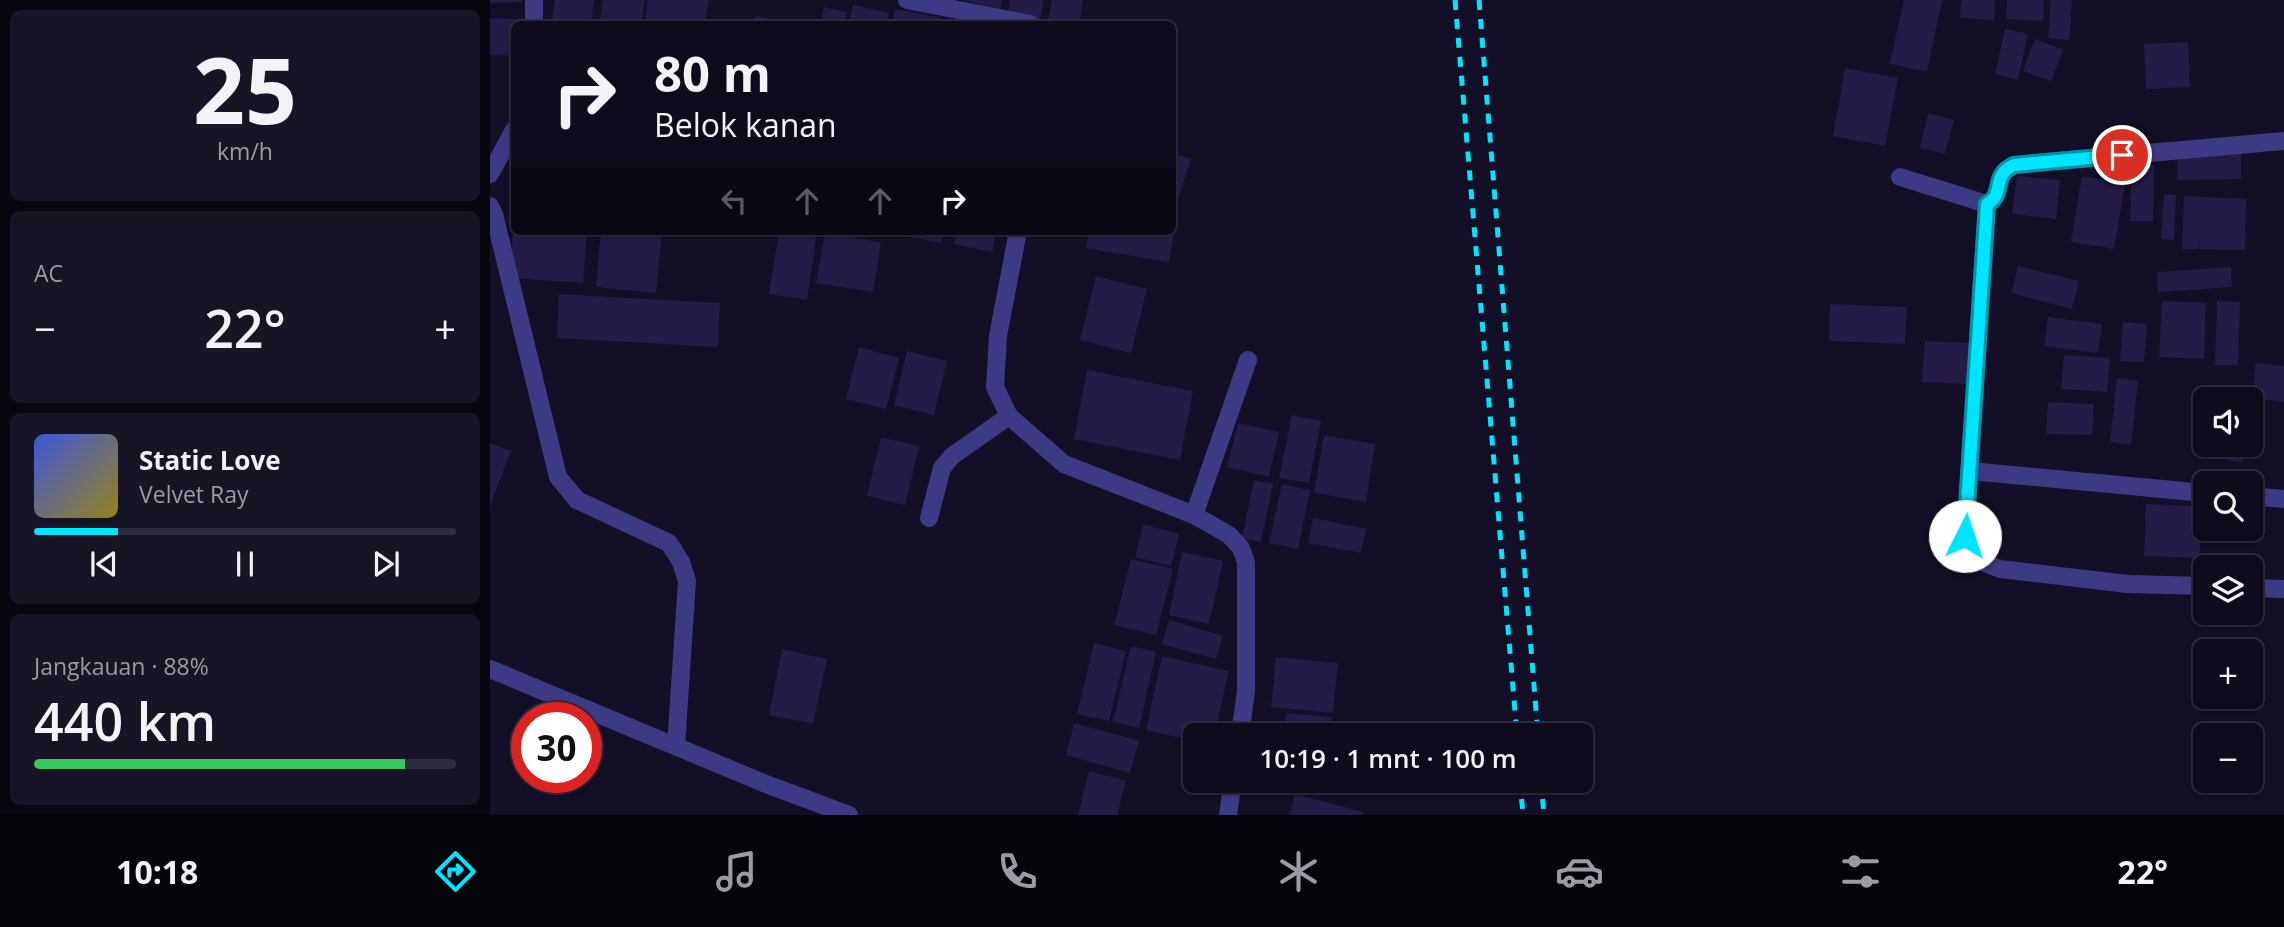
<!DOCTYPE html>
<html lang="id">
<head>
<meta charset="utf-8">
<style>
	:root { --surface:#0e0b1c; --page:#171425; --text:#f1f3f6; --muted:#9b9ba3; --line:#2e2b3b; --accent:#00e5ff }
	body { margin:0; font-family:"Open Sans",sans-serif; background:var(--page); color:var(--text); height:100vh; display:flex; flex-direction:column; font-size:26px; white-space:nowrap }
	* { box-sizing:border-box; margin:0 }
	p { font-size:23px; color:var(--muted) }
	.icon { flex:none; width:38px; height:38px; fill:none; stroke:currentColor; stroke-width:2; stroke-linecap:round; stroke-linejoin:round }
	.map { position:relative; flex:1; overflow:hidden }
	.panel { display:flex; flex-direction:column; gap:10px; padding:10px; background:#08060f; width:490px }
	.panel>* { flex:none }
	.guide { position:absolute; left:21px; top:21px; width:665px; height:214px; border-radius:10px; box-shadow:0 2px 5px #0004,0 0 0 2px var(--line); background:#0e0b1c; color:var(--text); overflow:hidden }
	.fabs { position:absolute; left:1703px; top:387px; display:grid; gap:14px }
	.fabs a { display:grid; place-items:center; width:70px; height:70px; border-radius:10px; background:var(--surface); box-shadow:0 2px 5px #0004,0 0 0 2px var(--line); font-size:35px }
	.speed { position:absolute; left:21px; top:702px; display:flex; gap:14px; font-size:35px; font-weight:700; text-align:center }
	.speed>* { display:grid; place-content:center; width:91px; height:91px; border-radius:50%; background:var(--surface); box-shadow:0 2px 5px #0004,0 0 0 2px var(--line); line-height:1 }
	.speed .limit { border:10px solid #d22; background:#fff; color:#111 }
	.pin { position:absolute; display:grid; place-items:center; width:60px; height:60px; color:#fff; margin:-30px; border:4px solid #fff; border-radius:50%; box-shadow:0 2px 7px #0007 }
	.me { position:absolute; width:77px; margin:-38px; rotate:4deg; stroke-linejoin:round; filter:drop-shadow(0 0 5px #0008) }
	.turn { display:flex; align-items:center; gap:24px; height:147px; padding:0 28px; font-size:32px }
	.turn .icon { width:91px; height:91px; stroke-width:2.5 }
	.turn b { display:block; font-size:49px; line-height:60px }
	.lanes { display:flex; align-items:center; height:66px; padding:0 28px; background:#0003; justify-content:center; gap:35px; direction:ltr }
	.lanes .off { opacity:.35 }
	.big { font-size:52px; font-weight:600; line-height:1.1 }
	.panel .tile { flex:1; display:flex; flex-direction:column; justify-content:center; gap:10px; min-width:0; padding:0 24px; border-radius:10px; background:var(--page) }
	.panel .dial { align-items:center; gap:0 }
	.dial b { font-size:91px; line-height:1 }
	.song { display:flex; align-items:center; gap:21px }
	.cover { width:84px; height:84px; border-radius:10px; background:linear-gradient(135deg,hsl(230 70% 55%),hsl(50 70% 35%)) }
	.played { height:7px; border-radius:4px; background:linear-gradient(90deg,var(--accent) 20%,var(--line) 20%) }
	.keys { display:flex; justify-content:space-around; direction:ltr }
	.heat { display:flex; justify-content:space-between; align-items:center; font-size:38px; direction:ltr }
	.charge { height:10px; border-radius:5px; background:linear-gradient(90deg,#34c759 88%,var(--line) 0) }
	.trip { position:absolute; left:693px; top:723px; width:410px; height:70px; border-radius:10px; background:var(--surface); box-shadow:0 2px 5px #0004,0 0 0 2px var(--line); font-weight:600; line-height:70px; text-align:center }
	.tab-bar { display:flex; height:112px; justify-content:space-around; align-items:center; background:#06040b; color:var(--muted) }
	.tab-bar .icon { width:49px; height:49px }
	.tab-bar .current { color:var(--accent) }
	.tab-bar b { font-size:32px; color:var(--text) }
	main { display:flex; flex:1; min-height:0 }
	.map>svg:first-child { display:block }
</style>
</head>
<body>
<main>
<section class="panel">
<div class="tile dial"><b>25</b><p>km/h</p></div>
<div class="tile"><p>AC</p>
<div class="heat"><a>−</a><b class="big">22°</b><a>+</a></div>
</div>
<div class="tile">
<div class="song"><i class="cover"></i><div><b>Static Love</b><p>Velvet Ray</p></div></div>
<div class="played"></div>
<div class="keys"><svg class="icon" aria-label="previous" viewBox="0 0 24 24"><path d="M18 5L8 12l10 7zM5 5v14"/></svg><svg class="icon" aria-label="pause" viewBox="0 0 24 24"><path d="M8 5v14M16 5v14"/></svg><svg class="icon" aria-label="next" viewBox="0 0 24 24"><path d="M6 5l10 7-10 7zM19 5v14"/></svg></div>
</div>
<div class="tile"><p>Jangkauan · 88%</p><b class="big">440 km</b><div class="charge"></div></div>
</section>
<div class="map">
<svg width="1794" height="815" viewBox="0 0 1794 815">
	<rect width="100%" height="100%" fill="#130f26"/>
	<!-- building -->
	<path fill="#241b47" d="M0,0H32V2L0,3Z
		M65,0H104L101,24H62Z
		M113,0H155L151,24H109Z
		M158,0H219L215,24H175L155,21Z
		M473,0H512L510,9Z
		M520,0H554L550,22L517,16Z
		M562,0H593L589,24L558,21Z
		M1414,0H1452L1437,72L1400,64Z
		M1471,0H1505L1504,20L1470,18Z
		M1517,0H1554L1553,21L1516,19Z
		M1561,0H1582L1579,40L1558,38Z
		M363,5L399,13L397,24H359Z
		M334,7L357,12L354,24H331Z
		M405,9L451,18L449,24H402Z
		M266,16L297,23V24H264Z
		M0,18L28,19L27,24H24V56L0,55Z
		M1515,29L1538,34L1528,80L1505,74Z
		M1545,39L1573,50L1561,81L1533,71Z
		M1698,42L1700,87L1656,89L1654,44Z
		M1355,68L1408,78L1395,146L1343,136Z
		M1438,113L1464,120L1455,154L1430,148Z
		M682,153L701,159L687,202L682,201Z
		M1751,153V179L1687,180V154Z
		M1642,165H1664L1663,221H1640Z
		M1527,176L1570,180L1566,219L1522,214Z
		M1592,176L1635,184L1624,249L1581,242Z
		M1674,194L1686,195L1684,240L1671,239Z
		M1694,196L1756,199L1755,250L1709,249L1708,240V249H1692Z
		M682,217L687,218L679,262L596,248L599,231H682Z
		M23,231H97L93,283L20,278Z
		M111,231H172L166,293L106,287Z
		M289,231L327,232L317,300L279,294Z
		M410,231H454L451,243L409,235Z
		M467,231H506L502,252L464,244Z
		M335,233L391,242L383,292L326,283Z
		M1528,266L1589,281L1582,309L1521,293Z
		M1741,267L1742,287L1668,292L1667,272Z
		M606,276L657,289L641,353L590,340Z
		M69,294L230,303L228,347L67,338Z
		M1672,301L1716,303L1714,359L1669,357Z
		M1727,301L1750,302L1748,365H1725Z
		M1340,304L1417,307L1415,344L1339,341Z
		M1558,317L1612,324L1608,353L1554,346Z
		M1633,322L1657,324L1654,362L1630,361Z
		M1435,341L1479,343L1477,384L1432,382Z
		M369,347L409,358L396,409L356,399Z
		M417,351L457,361L444,415L404,405Z
		M1574,355L1620,358L1617,392L1571,389Z
		M1766,363L1794,366V402L1762,398Z
		M597,370L703,391L690,460L584,439Z
		M1627,378L1648,381L1641,445L1620,442Z
		M1558,402L1604,404L1602,435L1556,434Z
		M802,415L831,421L819,483L789,478Z
		M1706,419H1715V444H1725L1724,456L1704,454Z
		M748,423L789,432L779,477L737,467Z
		M834,435L885,444L876,502L824,493Z
		M391,437L429,446L415,505L377,496Z
		M0,443L21,451L0,506Z
		M1740,444H1754L1752,463L1738,460Z
		M764,480L783,484L771,542L752,538Z
		M792,484L820,490L808,549L779,543Z
		M1656,504L1711,506L1710,558L1654,556Z
		M823,518L876,529L871,553L818,543Z
		M653,524L689,534L681,566L645,557Z
		M692,552L733,561L719,624L679,615Z
		M641,559L683,569L666,635L624,625Z
		M679,620L733,636L726,659L672,644Z
		M604,643L636,651L619,721L587,714Z
		M641,646L666,652L649,728L623,722Z
		M292,649L337,659L323,724L279,715Z
		M672,656L739,671L724,735H705V741L656,730Z
		M786,657L848,663L843,713L781,707Z
		M796,713L842,717L841,735H794Z
		M584,723L649,741L640,773L576,755Z
		M599,771L636,781L627,815H588Z
		M805,794L873,812L872,815H800Z"/>
	<g fill="none" stroke-linecap="round" stroke-linejoin="round">
		<!-- minor -->
		<path stroke="#3d3a85" stroke-width="18" d="M44,0V24
			M417,0L540,24
			M0,174L24,130
			M1410,177L1497,204C1515,194 1502,175 1524,165L1794,141
			M1497,204L1475,536L1480,551L1490,561L1510,569L1638,584L1715,586
			M0,206L4,214L68,477L87,500L179,543L191,562L197,581L186,746
			M528,231L508,336L505,387L519,416L574,464L704,515L739,535L751,548L756,562V691L750,735
			M1480,471L1715,493
			M1760,496L1794,499
			M704,515L758,360
			M439,518L452,468L462,456L519,416
			M1760,588L1794,589
			M0,669L276,784L359,815
			M738,815L743,780"/>
		<!-- rail -->
		<path stroke="#00e5ff" stroke-width="5" stroke-dasharray="10 9" stroke-linecap="butt" d="M965,0L1027,735
			M989,0L1048,735
			M1030,780L1033,815
			M1051,780L1054,815"/>
	</g>
	<g fill="none" stroke-linecap="round" stroke-linejoin="round">
		<!-- route casing -->
		<g stroke="#0095a6" stroke-width="18">
			<path id="route" d="M1475,536L1497,204C1516,194 1500,176 1524,165L1632,155"/>
		</g>
		<!-- route -->
		<use href="#route" stroke="#00e5ff" stroke-width="12"/>
	</g>
</svg>
<div class="fabs">
<a><svg class="icon" aria-label="sound" viewBox="0 0 24 24"><path d="M4 9h4l5-4v14l-5-4H4zM17 9q2 3 0 6"/></svg></a>
<a><svg class="icon" aria-label="search" viewBox="0 0 24 24"><circle cx="10" cy="10" r="6"/><path d="M15 15l6 6"/></svg></a>
<a><svg class="icon" aria-label="layers" viewBox="0 0 24 24"><path d="M12 4l9 5-9 5-9-5zM3 14l9 5 9-5"/></svg></a>
<a>+</a>
<a>−</a>
</div>
<div class="speed"><div class="limit">30</div></div>
<div class="pin" style="left:1632px;top:155px;background:#d93025"><svg class="icon" aria-label="arrive" viewBox="0 0 24 24"><path d="M6 21V4h12l-3 4 3 4H6"/></svg></div>
<svg class="me" style="left:1475px;top:536px" viewBox="-20 -20 40 40"><circle r="19" fill="#fff"/><path d="M0-13L10 11 0 6-10 11z" fill="#00e5ff"/></svg>
<div class="trip">10:19 · 1 mnt · 100 m</div>
<div class="guide">
<div class="turn"><svg class="icon" aria-label="right" viewBox="0 0 24 24"><path d="M7 20v-9h11M14 6l5 5-5 5"/></svg><div><b>80 m</b>Belok kanan</div></div>
<div class="lanes"><svg class="icon off" aria-label="left" viewBox="0 0 24 24"><path d="M17 20v-9H6M10 6l-5 5 5 5"/></svg><svg class="icon off" aria-label="ahead" viewBox="0 0 24 24"><path d="M12 20V5M6 11l6-6 6 6"/></svg><svg class="icon off" aria-label="ahead" viewBox="0 0 24 24"><path d="M12 20V5M6 11l6-6 6 6"/></svg><svg class="icon" aria-label="right" viewBox="0 0 24 24"><path d="M7 20v-9h11M14 6l5 5-5 5"/></svg></div>
</div>
</div>
</main>
<nav class="tab-bar">
<b>10:18</b>
<svg class="icon current" aria-label="directions" viewBox="0 0 24 24"><path d="M12 3l9 9-9 9-9-9zM9 14v-3h6M13 9l2 2-2 2"/></svg>
<svg class="icon" aria-label="music" viewBox="0 0 24 24"><path d="M9 18V5l10-2v13"/><circle cx="6" cy="18" r="3"/><circle cx="16" cy="16" r="3"/></svg>
<svg class="icon" aria-label="phone" viewBox="0 0 24 24"><path d="M5 4h4l2 5-3 2q2 4 5 5l2-3 5 2v4C11 20 4 13 5 4z"/></svg>
<svg class="icon" aria-label="climate" viewBox="0 0 24 24"><path d="M12 3v18M4 7l16 10M4 17L20 7"/></svg>
<svg class="icon" aria-label="car" viewBox="0 0 24 24"><path d="M5 17H2v-5l4-1 3-4h7l3 4 3 1v5h-3M9 17h6M6 11h13"/><circle cx="7" cy="17" r="2"/><circle cx="17" cy="17" r="2"/></svg>
<svg class="icon" aria-label="filters" viewBox="0 0 24 24"><path d="M4 7h16M4 17h16"/><circle cx="9" cy="7" r="2"/><circle cx="15" cy="17" r="2"/></svg>
<b>22°</b>
</nav>
</body>
</html>
